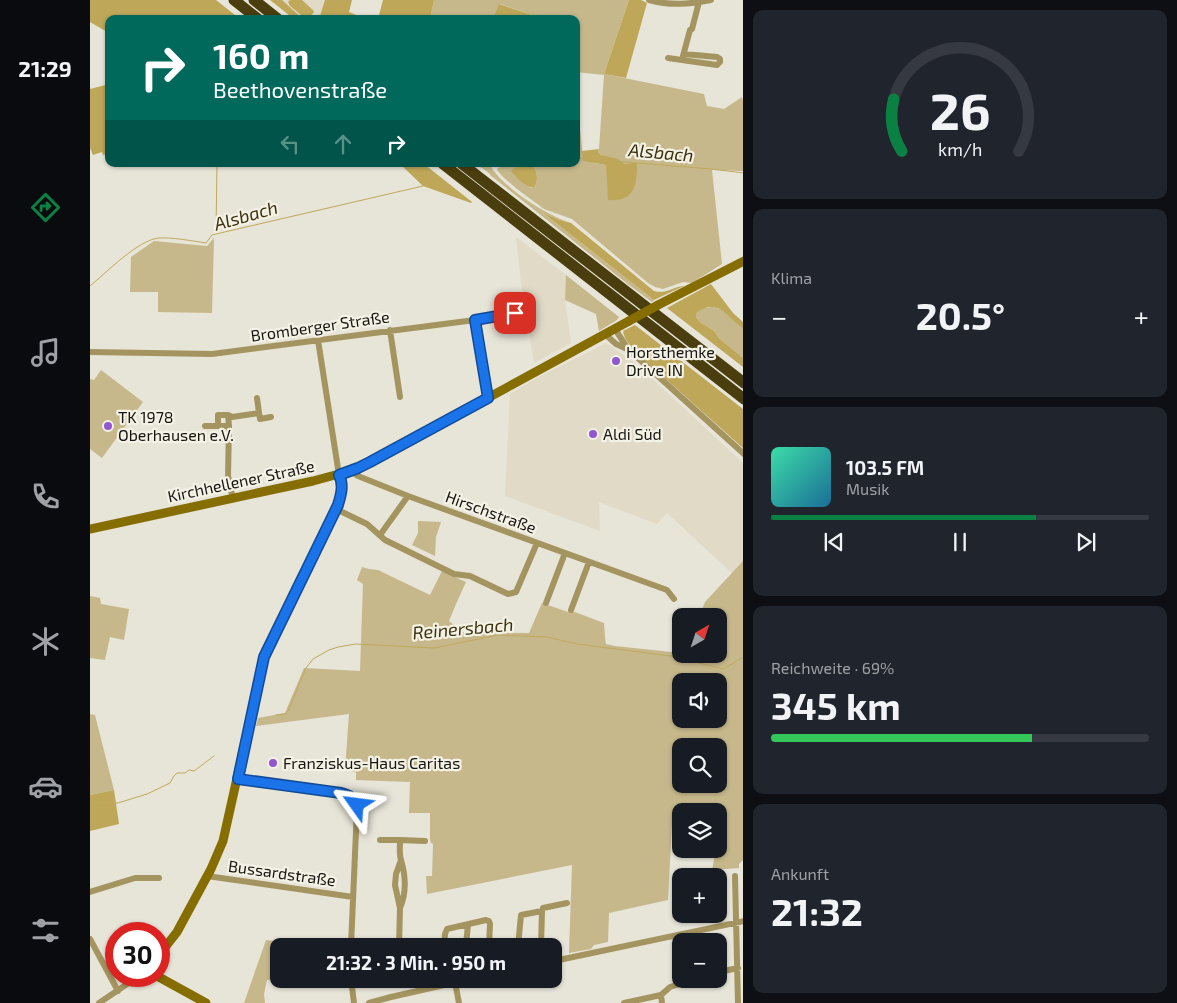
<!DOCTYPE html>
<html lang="de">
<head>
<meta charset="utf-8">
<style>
	:root { --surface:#171b24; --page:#20242c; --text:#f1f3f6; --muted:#9ea1a6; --line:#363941; --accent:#0b8043 }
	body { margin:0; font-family:"Exo 2",sans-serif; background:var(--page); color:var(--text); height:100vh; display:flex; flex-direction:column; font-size:19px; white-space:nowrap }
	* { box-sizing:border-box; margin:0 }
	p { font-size:16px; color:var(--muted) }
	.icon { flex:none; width:28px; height:28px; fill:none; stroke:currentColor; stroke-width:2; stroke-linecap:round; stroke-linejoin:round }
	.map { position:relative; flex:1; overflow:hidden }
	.side { display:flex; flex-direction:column; gap:10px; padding:10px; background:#0d0f14; width:434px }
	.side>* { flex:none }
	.banner { position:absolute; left:15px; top:15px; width:475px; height:152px; border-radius:10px; box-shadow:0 1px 4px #0004; background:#00695c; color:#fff; overflow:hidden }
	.needle { width:32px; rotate:39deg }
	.fabs { position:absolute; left:582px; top:608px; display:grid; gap:10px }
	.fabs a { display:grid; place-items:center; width:55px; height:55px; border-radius:10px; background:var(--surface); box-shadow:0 1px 4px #0004; font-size:25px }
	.speed { position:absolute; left:15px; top:922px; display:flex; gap:10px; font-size:25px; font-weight:700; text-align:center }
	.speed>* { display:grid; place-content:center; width:65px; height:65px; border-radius:50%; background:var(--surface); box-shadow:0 1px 4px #0004; line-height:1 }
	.speed .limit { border:8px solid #d22; background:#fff; color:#111 }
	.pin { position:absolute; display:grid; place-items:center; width:42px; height:42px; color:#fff; margin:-21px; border-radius:10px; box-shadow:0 2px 8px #0006 }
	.me { position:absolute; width:55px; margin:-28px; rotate:301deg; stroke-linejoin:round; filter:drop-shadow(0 0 4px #0008) }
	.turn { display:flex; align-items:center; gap:18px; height:105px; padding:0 25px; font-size:22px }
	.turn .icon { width:65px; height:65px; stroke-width:2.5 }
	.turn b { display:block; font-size:35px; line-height:42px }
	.lanes { display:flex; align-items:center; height:48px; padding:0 25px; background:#0003; justify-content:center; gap:25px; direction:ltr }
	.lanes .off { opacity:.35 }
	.big { font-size:38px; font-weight:700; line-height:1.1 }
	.side .tile { flex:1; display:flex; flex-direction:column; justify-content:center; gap:8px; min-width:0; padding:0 18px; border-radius:10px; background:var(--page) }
	.side .dial { align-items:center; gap:0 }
	.dial svg { height:130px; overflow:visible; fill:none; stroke:var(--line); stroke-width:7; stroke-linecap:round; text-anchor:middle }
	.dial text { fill:var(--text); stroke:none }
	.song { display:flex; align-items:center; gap:15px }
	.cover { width:60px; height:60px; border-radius:8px; background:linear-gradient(135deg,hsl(160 70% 55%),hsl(200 70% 35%)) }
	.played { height:5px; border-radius:2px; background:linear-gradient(90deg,var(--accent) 70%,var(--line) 70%) }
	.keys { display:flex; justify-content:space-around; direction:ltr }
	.heat { display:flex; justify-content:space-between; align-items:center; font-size:28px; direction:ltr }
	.charge { height:8px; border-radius:4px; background:linear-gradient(90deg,#34c759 69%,var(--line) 0) }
	.trip { position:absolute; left:180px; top:938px; width:292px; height:50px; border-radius:10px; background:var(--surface); box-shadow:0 1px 4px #0004; font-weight:700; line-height:50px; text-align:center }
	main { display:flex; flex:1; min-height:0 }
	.tab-bar { display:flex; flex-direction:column; width:90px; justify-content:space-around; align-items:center; background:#090b0e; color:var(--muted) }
	.tab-bar .icon { width:35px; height:35px }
	.tab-bar .selected { color:var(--accent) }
	.tab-bar b { font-size:22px; color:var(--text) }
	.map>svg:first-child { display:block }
</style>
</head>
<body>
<main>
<nav class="tab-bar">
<b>21:29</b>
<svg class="icon selected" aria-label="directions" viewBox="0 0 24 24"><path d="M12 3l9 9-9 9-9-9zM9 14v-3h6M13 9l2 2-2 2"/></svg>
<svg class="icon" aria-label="music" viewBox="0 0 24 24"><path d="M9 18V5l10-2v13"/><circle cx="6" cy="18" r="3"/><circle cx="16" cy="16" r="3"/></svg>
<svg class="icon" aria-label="phone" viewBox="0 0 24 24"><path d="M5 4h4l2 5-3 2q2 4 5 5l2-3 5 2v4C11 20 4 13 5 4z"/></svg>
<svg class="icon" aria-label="climate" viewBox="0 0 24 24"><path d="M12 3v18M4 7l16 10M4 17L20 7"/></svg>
<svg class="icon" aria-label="car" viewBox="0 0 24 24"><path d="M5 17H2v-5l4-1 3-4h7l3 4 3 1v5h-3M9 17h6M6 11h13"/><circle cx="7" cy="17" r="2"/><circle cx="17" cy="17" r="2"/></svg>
<svg class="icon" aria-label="filters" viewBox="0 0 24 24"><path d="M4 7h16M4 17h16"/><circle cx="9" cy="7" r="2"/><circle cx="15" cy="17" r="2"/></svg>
</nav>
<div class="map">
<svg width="654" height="1003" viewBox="0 0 654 1003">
	<rect width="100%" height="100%" fill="#e7e4d8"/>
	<!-- built -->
	<path fill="#e0dac7" d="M192,0H235L229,19H213Z
		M426,237L476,275L475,300L481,343L444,363L431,282Z
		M516,343L545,363L653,463V561L642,573L577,513L567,524L509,502L510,531L415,496L420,394L447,378Z"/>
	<!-- green -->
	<path fill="#c6b88b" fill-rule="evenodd" d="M344,0H539L514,74L614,94L617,106L634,109L652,97L654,105L653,171L622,170L632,264L602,283L593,282L573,289L565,287L558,283L482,219L454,209L427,189L413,177L407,170L408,168C417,163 426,164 436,164L426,167L424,175L441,188H444C449,180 447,172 443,165L440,164H486V88L493,159C507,166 520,165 535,164C527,157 514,160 508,152L509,149L514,75L486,72V19H454L410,4L403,19H340Z
		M400,165C412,187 454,213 478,222L467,219L452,212L564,300L562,302L539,285L400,175V174L391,167Z
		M124,238L122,313L68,312V292H40L41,257L64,241L117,246Z
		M476,275L529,317L527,320L509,331L506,314L475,300Z
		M622,307C637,309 642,320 653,328V358L629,338L624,331L610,322L606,317L607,312L610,309Z
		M11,370L53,402L12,458L0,449V379L4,380Z
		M328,521L351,522L346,537L345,556L322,545L328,533Z
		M653,561V860L649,864V868L622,870L626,849H629V834L630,828H629V811H591V824H582L578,900L519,913L518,942L504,945L501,949L479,953L482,865L337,894L336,876H342L343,844L341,843L340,839V813H319L320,782L266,780V772L255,770L259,714L166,726L168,718L195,713L214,668L270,671L273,584L267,580L272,567L279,569L288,570L340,595L352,571L376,582L366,604L359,621L373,632L439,633L452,603L478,612L482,611L514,623L515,637L516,644L525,646L591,653V654H629V616H609L615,602ZM591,681H629V719H591ZM591,746H629V784H591Z
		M0,596L10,598L11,604L39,609L34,640L20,637L15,660L0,658Z
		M0,714L5,715L24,790L0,795Z
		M176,940L222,946H189V979H200V981L177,980L174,994L175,1003H154Z"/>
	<!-- forest -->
	<path fill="#bea758" d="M0,0H126L150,19H19V33L0,22Z
		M180,0H192L213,19H204Z
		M235,0H262L259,12L276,19H229Z
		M293,0H344L340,19H288Z
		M539,0H551L557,3L536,78L514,74Z
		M409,4L454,19H403Z
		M19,84V153L13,155L12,152L3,155L0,148V89Z
		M509,149L508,152L511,155L528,159L535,164L547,163C547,185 545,202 518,200L516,165L493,161L492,151Z
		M310,164H334L382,202L381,203L333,186Z
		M452,212L467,219L481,223L564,291C575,294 582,288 592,286H594L564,300Z
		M621,284L643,313L653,322V328C638,319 630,297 607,312L606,317L610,322L624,331L629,338L653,358V367L577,308Z
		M545,325L653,409V448L549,355C543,348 534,341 533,331Z
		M24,790L29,824L0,831V795Z"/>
	<!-- water -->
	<path fill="#c0a95a" d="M200,0H212L223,10L224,12L218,19H216L200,6L198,2Z
		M436,164L443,165C447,172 449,180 444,188C436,187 426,178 421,171L426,167Z"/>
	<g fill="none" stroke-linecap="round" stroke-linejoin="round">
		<!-- stream -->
		<path stroke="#c0a95a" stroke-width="1" d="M222,15L225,19
			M486,158L621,169L654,173
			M391,167L405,164
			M126,233L127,164
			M0,286C17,272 48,240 69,238C81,237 103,241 116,243L122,235L126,234L333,186
			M186,715L195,714L198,711L216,668L223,659L239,650L248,647L266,644L344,648L408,635L457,637L487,644L581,656L633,669L654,657
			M0,803H28L57,794L80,783L84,776L87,773H95L99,770L104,771L124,756"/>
		<!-- street -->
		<path stroke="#a4945f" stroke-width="6" d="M559,0C581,6 600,4 621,0
			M593,56L600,30L602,29L609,2
			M578,58L627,65L630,62V59L627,57L594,54
			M385,320L425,313
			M525,329L538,349L654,454
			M300,330L310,397
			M515,334L526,344L537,349
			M228,340L249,475
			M0,352L122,354L385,320L397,397
			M169,413L170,419L181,417
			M138,415H128V426H139
			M115,426H128
			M260,471L268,476L318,496L577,590L584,599
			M143,499L138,476L139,426L138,415L142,417L169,413L167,398
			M246,509L277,524L295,540L364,574L380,576L418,594L426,592L447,543
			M290,535L318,496
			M456,603L475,553
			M481,610L499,562
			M148,779L251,793L259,796L266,801L267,808L261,946
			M290,840H310
			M117,876L263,897
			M645,876L648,1003
			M0,892L45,878H69
			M310,908C317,892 316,877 311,860C309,854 310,847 310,840L335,841
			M0,939L28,991
			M309,946L310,908L305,885L306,874L311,860
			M354,946L355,934L357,929L396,920L399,921L400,924L399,946
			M376,946L378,924
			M428,946L431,915L452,911L453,908L477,903
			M451,946L452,911
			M464,961L654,921
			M629,972L648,968
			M261,979L264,1003
			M365,982L369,1003
			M9,1003L49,976
			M279,1003L301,997L381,979
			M534,1003L571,995
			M572,1003L571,995L580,987L605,979"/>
		<!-- secondary -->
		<path stroke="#856d00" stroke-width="9" d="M568,305L654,261
			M0,529L223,481L260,471L280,462L539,321
			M69,955L87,932L121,869L133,841L174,657L248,505C251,495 254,485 249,475
			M67,976L116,1003"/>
		<!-- highway -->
		<path stroke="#4a3d0e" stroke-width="11" d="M144,0L168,19
			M164,0L188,19
			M353,164L654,399
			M372,164L654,383"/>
		<!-- secondary-bridge -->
		<path stroke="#856d00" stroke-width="9" d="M539,321L568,305"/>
	</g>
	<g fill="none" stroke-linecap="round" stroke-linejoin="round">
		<!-- route casing -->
		<g stroke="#114b97" stroke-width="12">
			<path id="route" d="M267,805C264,797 258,795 251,793L148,779L174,657L248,505C251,495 254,485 249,475L268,468L280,462L398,398L385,320L425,313"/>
		</g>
		<!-- route -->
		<use href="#route" stroke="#1a73e8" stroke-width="9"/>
	</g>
	<!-- markers -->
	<g fill="#9157cf" stroke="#f4f1e5" stroke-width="2">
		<circle cx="526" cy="361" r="5"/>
		<circle cx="18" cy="426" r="5"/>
		<circle cx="503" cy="434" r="5"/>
		<circle cx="183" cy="763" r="5"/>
	</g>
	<g text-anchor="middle" stroke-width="4.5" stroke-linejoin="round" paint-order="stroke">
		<!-- street labels -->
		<g font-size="16" fill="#161511" stroke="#f4f1e5">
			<text transform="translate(230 326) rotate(-8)" y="6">Bromberger Straße</text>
			<text transform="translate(151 481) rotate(-12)" y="6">Kirchhellener Straße</text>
			<text transform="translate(401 512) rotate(20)" y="6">Hirschstraße</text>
			<text transform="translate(192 873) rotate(8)" y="6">Bussardstraße</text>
		</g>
		<!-- poi labels -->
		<g font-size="16" fill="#161511" stroke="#f4f1e5" text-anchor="start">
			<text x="536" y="358">Horsthemke<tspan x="536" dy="18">Drive IN</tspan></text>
			<text x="28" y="423">TK 1978<tspan x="28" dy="18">Oberhausen e.V.</tspan></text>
			<text x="513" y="440">Aldi Süd</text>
			<text x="193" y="769">Franziskus-Haus Caritas</text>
		</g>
		<!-- water labels -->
		<g font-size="18" font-style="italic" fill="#3b310e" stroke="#f4f1e5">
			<text transform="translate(571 153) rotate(5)" y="6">Alsbach</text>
			<text transform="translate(156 216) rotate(-16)" y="6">Alsbach</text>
			<text transform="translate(373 629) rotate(-5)" y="6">Reinersbach</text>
		</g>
	</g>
</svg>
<div class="fabs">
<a><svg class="needle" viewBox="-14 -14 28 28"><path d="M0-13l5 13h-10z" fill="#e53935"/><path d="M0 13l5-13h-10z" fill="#9ea1a6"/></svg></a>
<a><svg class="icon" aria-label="sound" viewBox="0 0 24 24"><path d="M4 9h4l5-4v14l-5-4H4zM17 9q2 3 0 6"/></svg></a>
<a><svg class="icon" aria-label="search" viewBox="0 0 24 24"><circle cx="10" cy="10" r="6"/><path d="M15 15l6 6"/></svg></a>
<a><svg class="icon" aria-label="layers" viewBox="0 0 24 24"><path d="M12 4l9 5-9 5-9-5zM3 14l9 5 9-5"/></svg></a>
<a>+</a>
<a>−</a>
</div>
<div class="speed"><div class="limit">30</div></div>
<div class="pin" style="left:425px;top:313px;background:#d93025"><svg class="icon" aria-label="arrive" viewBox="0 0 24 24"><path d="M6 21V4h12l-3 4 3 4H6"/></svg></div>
<svg class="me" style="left:267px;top:805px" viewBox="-20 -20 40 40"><path d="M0-17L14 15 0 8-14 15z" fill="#1a73e8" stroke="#fff" stroke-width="4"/></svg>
<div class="trip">21:32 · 3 Min. · 950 m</div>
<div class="banner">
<div class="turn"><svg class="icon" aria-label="right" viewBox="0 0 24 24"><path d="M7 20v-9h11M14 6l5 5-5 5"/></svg><div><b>160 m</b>Beethovenstraße</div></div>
<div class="lanes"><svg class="icon off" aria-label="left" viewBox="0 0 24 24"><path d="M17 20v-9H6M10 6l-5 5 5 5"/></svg><svg class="icon off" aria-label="ahead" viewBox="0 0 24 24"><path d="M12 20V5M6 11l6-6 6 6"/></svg><svg class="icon" aria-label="right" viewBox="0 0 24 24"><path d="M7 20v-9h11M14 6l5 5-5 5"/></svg></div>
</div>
</div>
<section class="side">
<div class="tile dial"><svg viewBox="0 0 100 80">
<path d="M14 69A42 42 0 1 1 86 69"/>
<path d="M14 69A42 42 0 0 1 9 37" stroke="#0b8043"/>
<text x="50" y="56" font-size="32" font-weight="700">26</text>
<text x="50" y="72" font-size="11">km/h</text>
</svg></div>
<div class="tile"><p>Klima</p>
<div class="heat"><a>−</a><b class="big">20.5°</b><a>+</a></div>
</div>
<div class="tile">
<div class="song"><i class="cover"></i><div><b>103.5 FM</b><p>Musik</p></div></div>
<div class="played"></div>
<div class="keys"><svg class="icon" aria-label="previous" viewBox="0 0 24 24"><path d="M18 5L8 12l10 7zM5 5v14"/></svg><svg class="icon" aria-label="pause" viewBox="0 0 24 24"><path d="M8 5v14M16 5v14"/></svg><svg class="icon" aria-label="next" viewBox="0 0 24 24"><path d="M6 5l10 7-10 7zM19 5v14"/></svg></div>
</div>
<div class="tile"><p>Reichweite · 69%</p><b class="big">345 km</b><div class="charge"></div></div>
<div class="tile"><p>Ankunft</p><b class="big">21:32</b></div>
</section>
</main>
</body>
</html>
